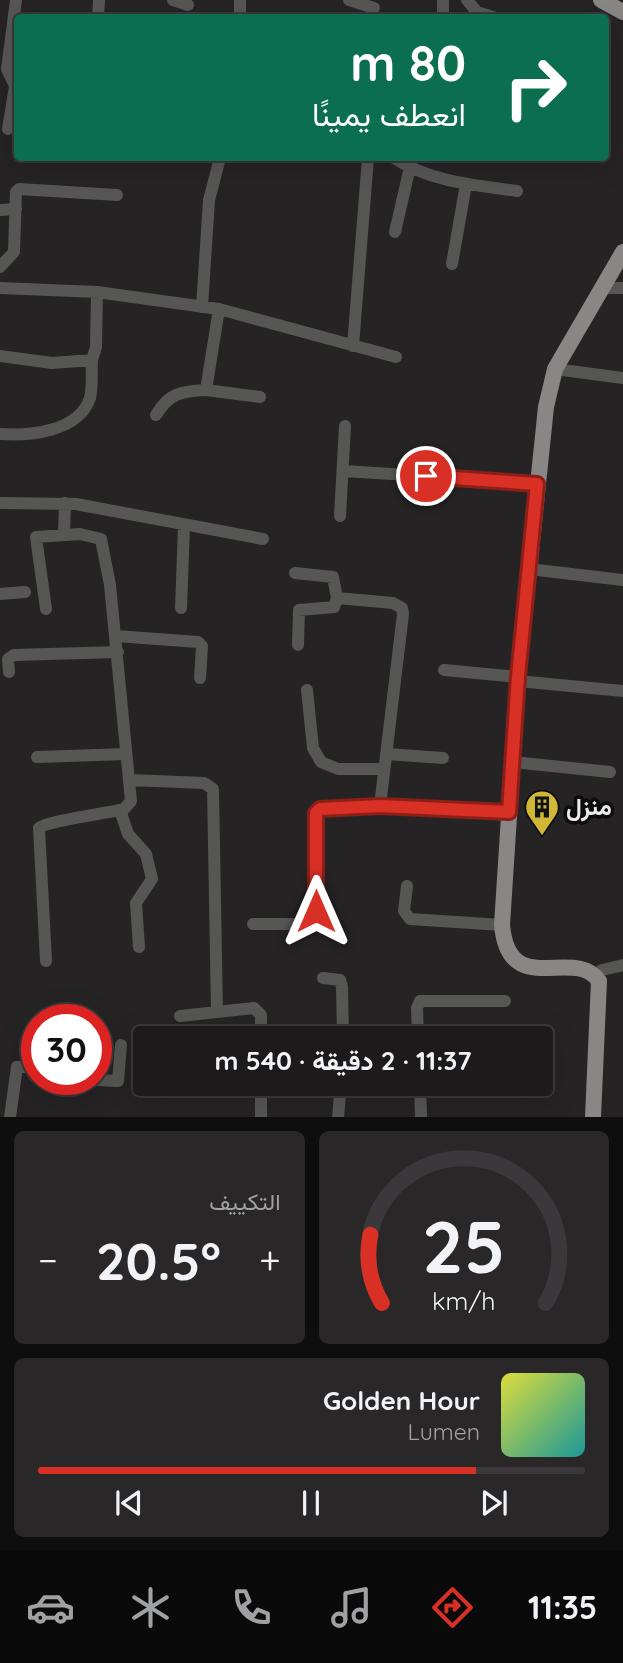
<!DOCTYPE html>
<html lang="ar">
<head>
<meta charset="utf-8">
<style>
	:root { --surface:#1c1a1b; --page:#292728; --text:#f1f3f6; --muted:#a0a1a3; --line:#3a383a; --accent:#d93025 }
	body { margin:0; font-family:Quicksand,Vazirmatn,sans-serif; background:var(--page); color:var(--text); direction:rtl; height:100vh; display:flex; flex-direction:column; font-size:26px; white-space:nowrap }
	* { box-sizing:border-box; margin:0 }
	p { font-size:23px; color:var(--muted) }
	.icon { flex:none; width:38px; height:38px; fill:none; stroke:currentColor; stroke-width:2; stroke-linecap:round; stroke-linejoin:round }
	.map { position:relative; height:1117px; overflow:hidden; direction:ltr }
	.sheet { display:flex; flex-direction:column; gap:14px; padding:14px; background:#0f0e0f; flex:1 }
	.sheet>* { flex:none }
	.banner { position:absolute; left:14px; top:14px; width:595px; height:147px; border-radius:7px; box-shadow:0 7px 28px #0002,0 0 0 2px var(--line); direction:rtl; background:#0b6e4f; color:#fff; overflow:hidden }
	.speed { position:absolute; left:21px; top:1004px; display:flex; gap:14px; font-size:35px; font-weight:700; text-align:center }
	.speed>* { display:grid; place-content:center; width:91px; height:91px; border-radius:50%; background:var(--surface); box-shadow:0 7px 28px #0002,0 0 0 2px var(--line); line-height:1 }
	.speed .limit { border:10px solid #d22; background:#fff; color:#111 }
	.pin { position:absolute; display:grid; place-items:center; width:60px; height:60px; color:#fff; margin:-30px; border:4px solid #fff; border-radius:50%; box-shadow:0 2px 7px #0007 }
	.me { position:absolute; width:77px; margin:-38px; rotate:0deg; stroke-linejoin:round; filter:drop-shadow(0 0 5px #0008) }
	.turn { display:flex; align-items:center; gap:24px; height:147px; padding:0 28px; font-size:32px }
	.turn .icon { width:91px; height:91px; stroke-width:2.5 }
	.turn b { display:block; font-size:49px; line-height:60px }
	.big { font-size:52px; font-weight:700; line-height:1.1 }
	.sheet .card { flex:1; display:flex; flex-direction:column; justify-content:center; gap:10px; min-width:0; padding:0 24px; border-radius:10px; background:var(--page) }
	.sheet .dial { align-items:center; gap:0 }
	.dial svg { height:182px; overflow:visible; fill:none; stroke:var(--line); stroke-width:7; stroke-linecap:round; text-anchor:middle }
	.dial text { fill:var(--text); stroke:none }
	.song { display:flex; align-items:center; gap:21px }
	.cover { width:84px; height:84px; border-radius:10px; background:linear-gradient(135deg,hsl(60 70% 55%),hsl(180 70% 35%)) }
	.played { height:7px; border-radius:4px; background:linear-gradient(90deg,var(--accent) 80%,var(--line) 80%) }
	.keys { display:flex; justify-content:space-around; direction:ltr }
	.heat { display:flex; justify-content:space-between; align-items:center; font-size:38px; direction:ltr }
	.sheet .tiles { flex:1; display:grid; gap:14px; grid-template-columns:1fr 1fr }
	.card:last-child { grid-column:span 2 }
	.trip { position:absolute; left:133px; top:1026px; width:420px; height:70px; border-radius:7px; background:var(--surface); box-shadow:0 7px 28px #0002,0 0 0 2px var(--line); font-weight:700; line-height:70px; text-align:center; direction:rtl }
	.menu { display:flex; height:112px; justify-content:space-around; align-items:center; background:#0b0a0b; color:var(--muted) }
	.menu .icon { width:49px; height:49px }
	.menu .active { color:var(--accent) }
	.menu b { font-size:32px; color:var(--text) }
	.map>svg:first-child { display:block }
</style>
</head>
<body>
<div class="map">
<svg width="623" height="1117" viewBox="0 0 623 1117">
	<rect width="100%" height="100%" fill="#252324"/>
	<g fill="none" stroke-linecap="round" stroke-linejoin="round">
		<!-- minor -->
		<path stroke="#565654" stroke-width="12" d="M173,0L188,5
			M240,0V18
			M349,0L374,8
			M467,0L477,12L496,18
			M98,18L99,0
			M443,18V0
			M8,129L15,86L7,69L16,0
			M394,158C431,182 474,185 517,191
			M0,210L16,209
			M395,232L412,158
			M452,264L466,184
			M0,267L14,252L16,192L19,189L117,195
			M0,288L97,292L219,309L396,357
			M601,288H623
			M202,307L209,200L220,158
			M219,309L206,390L260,397
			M353,346L368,158
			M0,356L52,363L92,360L96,347L97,292
			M555,369L623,378
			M156,415C169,393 182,391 206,390
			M0,434C29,436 79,432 90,398C93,387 91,371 92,360
			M343,471L537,483
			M0,503L76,504L263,539
			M340,516L345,426
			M64,535L65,503
			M529,569L623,580
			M295,573L333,577L337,598L334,607L299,610L298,645
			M0,594L25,592
			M337,598L393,603L402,608L403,614L380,806L509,812
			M181,608L184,526
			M116,636L198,642L202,646L200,678
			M444,670L518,677
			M9,672L8,659L14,655L118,652
			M518,681L623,691
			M307,690L313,748L321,762L338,769H384
			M386,754L443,758
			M37,757L126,754
			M513,762L610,772
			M129,780L204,783L213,789L217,1012
			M120,810L128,834L146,854L152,879L136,903L139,947
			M407,886L404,911L410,919L502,925
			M253,924H306L314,921L318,811L380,806
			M46,961L39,828C47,821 109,813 124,809L131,801L110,585L101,539L80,534L36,537L46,609
			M595,975L602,970L623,965
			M323,978L340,980L342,987L343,1038
			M180,1016L254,1008L261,1015V1038
			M418,1038L417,1008L420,1001H505
			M96,1080L118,1081L121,1045
			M420,1083L421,1117
			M10,1117L17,1067H37
			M261,1117V1083
			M338,1117L341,1083"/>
		<!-- major -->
		<path stroke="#888785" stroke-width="16" d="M601,0L623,12
			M593,1117L599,981C574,945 509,1001 502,925L518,677L546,407L555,369L623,252"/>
	</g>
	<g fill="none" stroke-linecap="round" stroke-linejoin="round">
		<!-- route casing -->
		<g stroke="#8d1f18" stroke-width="18">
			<path id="route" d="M316,911V813L320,809L380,806L509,812L518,677L537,484L426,476"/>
		</g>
		<!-- route -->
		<use href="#route" stroke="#d93025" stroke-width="12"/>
	</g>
	<!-- icons -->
	<defs>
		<g id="building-pin" transform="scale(1.75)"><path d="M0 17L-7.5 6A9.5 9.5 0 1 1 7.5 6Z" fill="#d1b736" stroke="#0d0c0d"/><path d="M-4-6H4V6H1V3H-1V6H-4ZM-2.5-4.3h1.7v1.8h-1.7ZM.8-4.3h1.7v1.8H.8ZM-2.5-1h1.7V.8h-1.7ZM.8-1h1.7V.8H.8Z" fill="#111"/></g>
	</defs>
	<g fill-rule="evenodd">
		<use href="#building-pin" x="542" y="807"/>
	</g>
	<g text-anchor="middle" stroke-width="7" stroke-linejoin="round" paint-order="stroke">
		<!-- poi labels -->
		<g font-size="24" font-weight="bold" fill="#eceaec" stroke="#0d0c0d" text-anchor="start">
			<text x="566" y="815">منزل</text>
		</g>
	</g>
</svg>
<div class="speed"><div class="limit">30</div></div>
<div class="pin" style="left:426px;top:476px;background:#d93025"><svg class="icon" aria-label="arrive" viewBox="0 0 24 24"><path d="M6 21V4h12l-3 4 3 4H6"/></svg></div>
<svg class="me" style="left:316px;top:911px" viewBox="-20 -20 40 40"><path d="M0-17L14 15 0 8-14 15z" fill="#d93025" stroke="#fff" stroke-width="4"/></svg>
<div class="trip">11:37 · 2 دقيقة · 540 m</div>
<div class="banner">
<div class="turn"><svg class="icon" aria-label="right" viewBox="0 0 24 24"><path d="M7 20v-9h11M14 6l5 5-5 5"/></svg><div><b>80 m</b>انعطف يمينًا</div></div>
</div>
</div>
<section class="sheet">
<div class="tiles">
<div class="card dial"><svg viewBox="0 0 100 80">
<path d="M14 69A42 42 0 1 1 86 69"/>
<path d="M14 69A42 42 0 0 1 9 39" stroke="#d93025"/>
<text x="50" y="56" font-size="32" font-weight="700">25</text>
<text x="50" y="72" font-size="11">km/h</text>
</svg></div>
<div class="card"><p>التكييف</p>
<div class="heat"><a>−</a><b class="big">20.5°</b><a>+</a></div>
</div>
<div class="card">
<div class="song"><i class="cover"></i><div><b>Golden Hour</b><p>Lumen</p></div></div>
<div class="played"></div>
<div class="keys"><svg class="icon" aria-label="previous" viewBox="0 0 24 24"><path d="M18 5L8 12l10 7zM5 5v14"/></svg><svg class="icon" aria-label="pause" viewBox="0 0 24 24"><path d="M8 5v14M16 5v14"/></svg><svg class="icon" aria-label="next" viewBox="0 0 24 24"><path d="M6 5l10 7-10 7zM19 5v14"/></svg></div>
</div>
</div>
</section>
<nav class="menu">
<b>11:35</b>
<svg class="icon active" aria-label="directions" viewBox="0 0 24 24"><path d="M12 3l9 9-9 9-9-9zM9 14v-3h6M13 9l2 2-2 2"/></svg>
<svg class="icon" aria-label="music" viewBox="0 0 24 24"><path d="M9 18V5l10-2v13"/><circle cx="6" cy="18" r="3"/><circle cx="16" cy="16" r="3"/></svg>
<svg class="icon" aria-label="phone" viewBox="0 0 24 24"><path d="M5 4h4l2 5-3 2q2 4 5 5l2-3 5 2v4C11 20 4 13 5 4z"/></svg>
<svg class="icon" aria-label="climate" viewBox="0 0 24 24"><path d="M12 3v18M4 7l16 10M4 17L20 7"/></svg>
<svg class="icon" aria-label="car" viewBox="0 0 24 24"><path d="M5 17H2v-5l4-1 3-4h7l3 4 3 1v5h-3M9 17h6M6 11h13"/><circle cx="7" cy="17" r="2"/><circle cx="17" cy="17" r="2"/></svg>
</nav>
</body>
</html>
